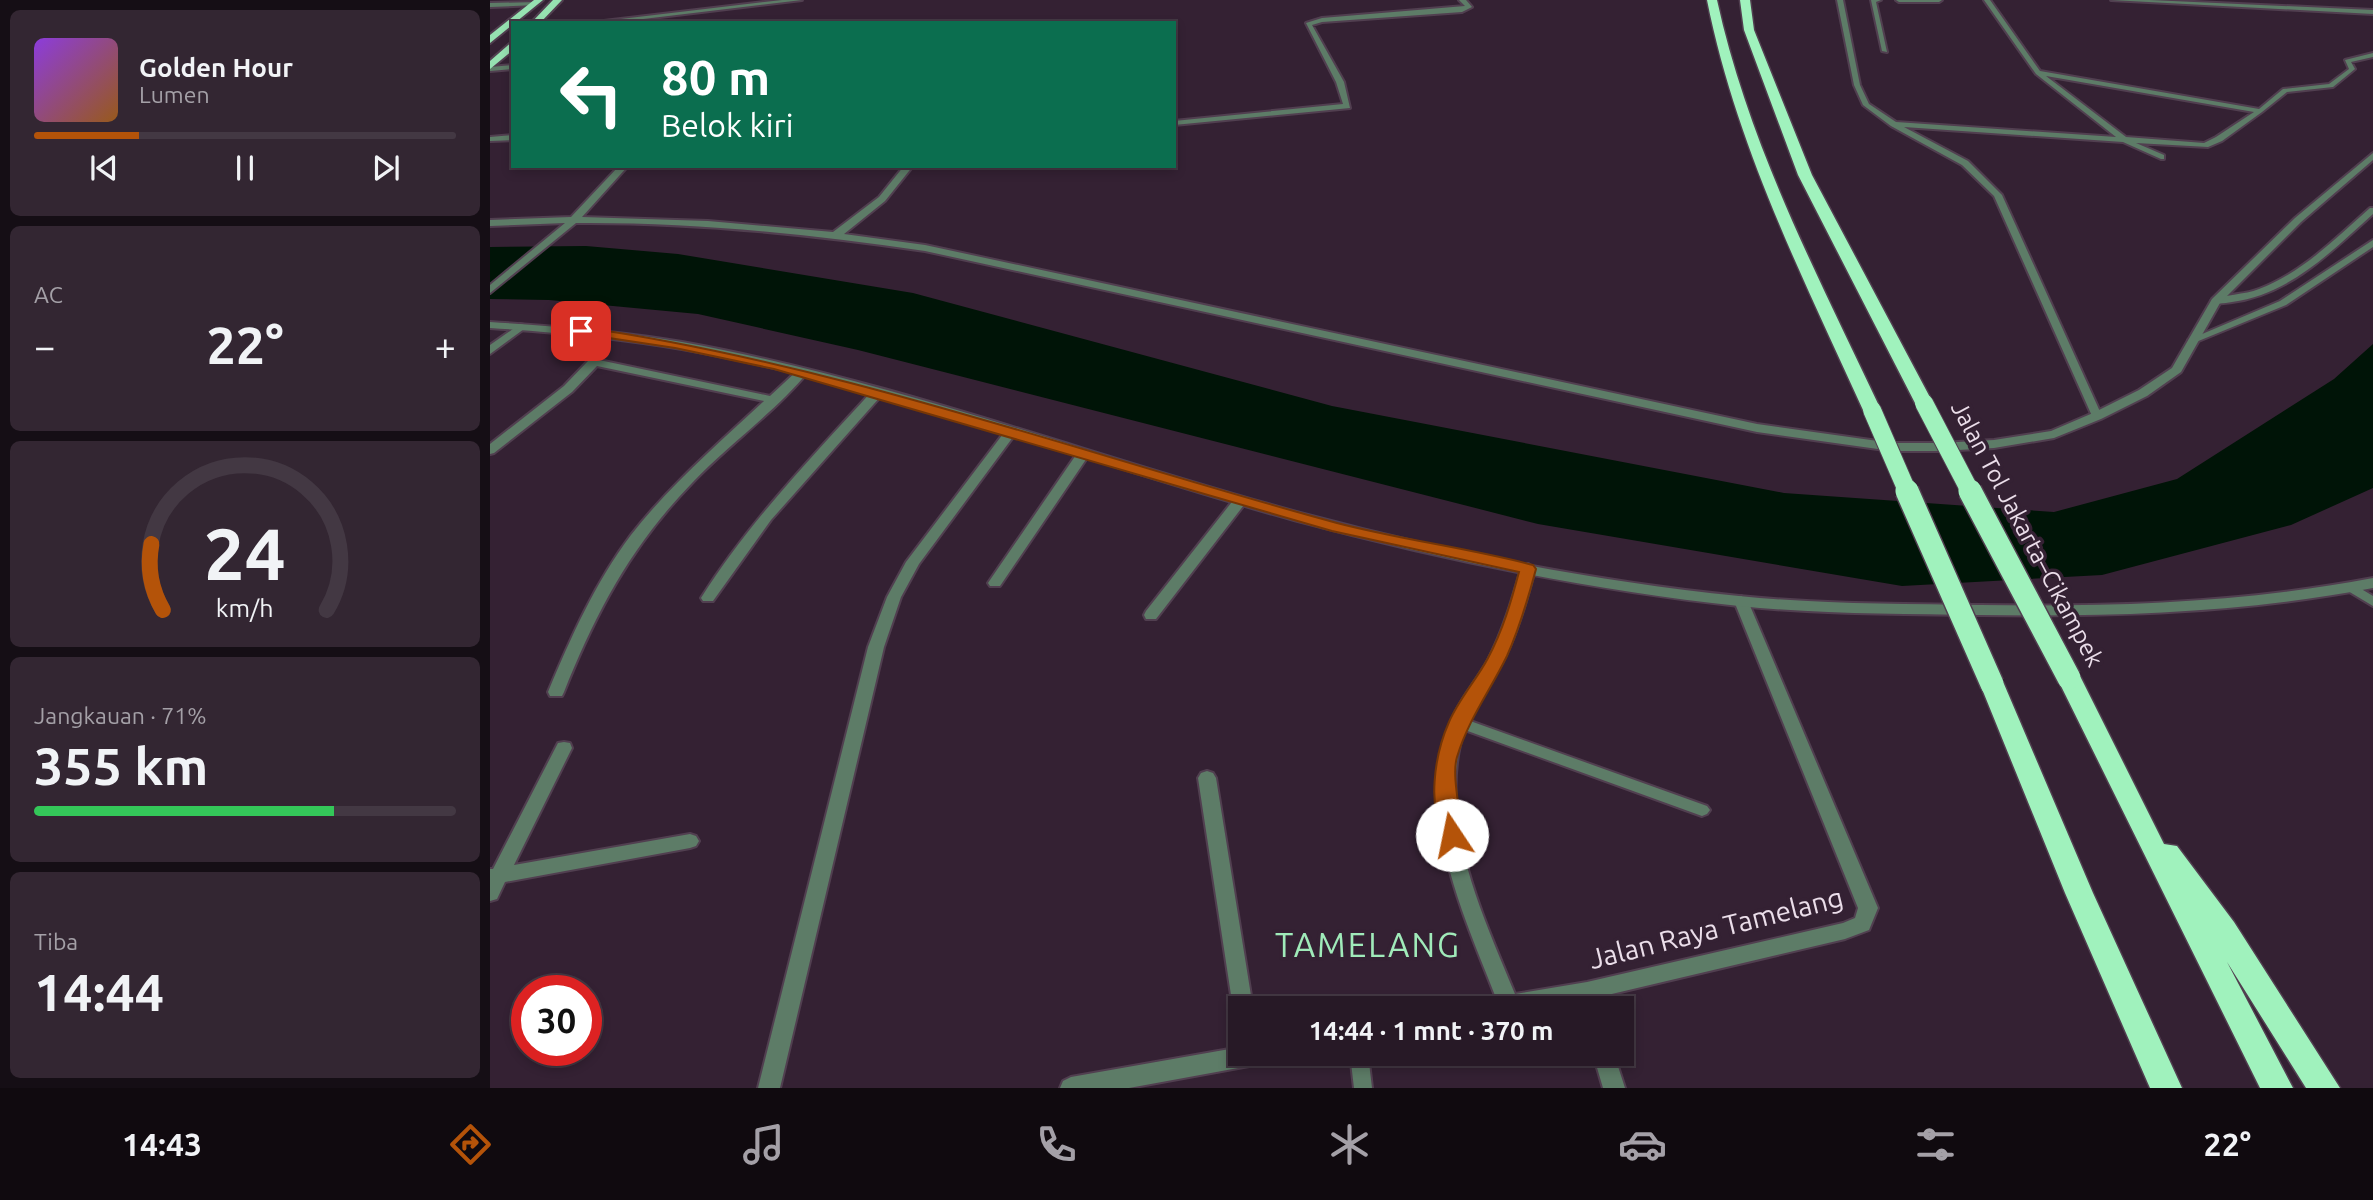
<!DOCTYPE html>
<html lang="id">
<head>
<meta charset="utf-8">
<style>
	:root { --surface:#271926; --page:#332632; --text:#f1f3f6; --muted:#a4a0a7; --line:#433843; --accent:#b45309 }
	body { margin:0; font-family:Ubuntu,sans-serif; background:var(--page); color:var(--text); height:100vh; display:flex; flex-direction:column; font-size:26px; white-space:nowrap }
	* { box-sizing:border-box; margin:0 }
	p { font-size:23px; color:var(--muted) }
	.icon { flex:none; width:38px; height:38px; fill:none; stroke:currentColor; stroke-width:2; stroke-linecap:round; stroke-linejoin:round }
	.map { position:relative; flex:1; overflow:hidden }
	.panel { display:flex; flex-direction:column; gap:10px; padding:10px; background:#150e15; width:490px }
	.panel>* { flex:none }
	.banner { position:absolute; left:21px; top:21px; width:665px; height:147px; border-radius:0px; box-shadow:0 4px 10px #0003,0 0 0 2px var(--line); background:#0b6e4f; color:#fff; overflow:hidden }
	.speed { position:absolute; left:21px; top:975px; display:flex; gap:14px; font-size:35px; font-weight:700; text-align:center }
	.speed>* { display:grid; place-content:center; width:91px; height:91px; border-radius:50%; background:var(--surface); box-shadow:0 4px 10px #0003,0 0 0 2px var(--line); line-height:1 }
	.speed .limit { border:10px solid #d22; background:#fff; color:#111 }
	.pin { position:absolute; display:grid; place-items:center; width:60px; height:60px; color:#fff; margin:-30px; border-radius:14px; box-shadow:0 4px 10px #0006 }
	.me { position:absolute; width:77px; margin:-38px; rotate:349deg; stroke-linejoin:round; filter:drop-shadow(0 0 5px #0008) }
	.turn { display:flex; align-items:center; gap:24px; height:147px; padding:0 35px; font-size:32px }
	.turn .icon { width:91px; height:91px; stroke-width:2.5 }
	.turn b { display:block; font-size:49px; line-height:60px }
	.big { font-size:52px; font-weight:700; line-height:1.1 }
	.panel .card { flex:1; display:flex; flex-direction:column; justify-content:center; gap:10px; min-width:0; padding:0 24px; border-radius:10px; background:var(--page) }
	.panel .dial { align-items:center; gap:0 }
	.dial svg { height:182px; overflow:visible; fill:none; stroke:var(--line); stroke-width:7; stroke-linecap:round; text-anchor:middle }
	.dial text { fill:var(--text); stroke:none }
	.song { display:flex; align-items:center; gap:21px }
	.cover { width:84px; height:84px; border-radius:10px; background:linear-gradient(135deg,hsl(270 70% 55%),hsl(30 70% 35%)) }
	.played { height:7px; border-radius:4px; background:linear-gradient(90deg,var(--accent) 25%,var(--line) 25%) }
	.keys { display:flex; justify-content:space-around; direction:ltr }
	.heat { display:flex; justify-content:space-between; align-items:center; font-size:38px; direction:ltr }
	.charge { height:10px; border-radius:5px; background:linear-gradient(90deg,#34c759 71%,var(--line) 0) }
	.trip { position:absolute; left:738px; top:996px; width:406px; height:70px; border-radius:0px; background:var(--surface); box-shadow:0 4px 10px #0003,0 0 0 2px var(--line); font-weight:700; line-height:70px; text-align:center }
	.menu { display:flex; height:112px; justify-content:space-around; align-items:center; background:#100a0f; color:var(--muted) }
	.menu .icon { width:49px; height:49px }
	.menu .current { color:var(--accent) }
	.menu b { font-size:32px; color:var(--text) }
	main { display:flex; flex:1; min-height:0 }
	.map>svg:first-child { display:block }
</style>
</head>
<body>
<main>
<section class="panel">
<div class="card">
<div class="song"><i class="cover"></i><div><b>Golden Hour</b><p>Lumen</p></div></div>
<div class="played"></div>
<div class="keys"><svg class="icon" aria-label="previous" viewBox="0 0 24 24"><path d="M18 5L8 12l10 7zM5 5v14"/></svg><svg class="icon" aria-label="pause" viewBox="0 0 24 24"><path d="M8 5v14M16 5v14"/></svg><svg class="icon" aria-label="next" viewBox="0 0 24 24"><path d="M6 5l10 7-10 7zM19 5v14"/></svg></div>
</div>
<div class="card"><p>AC</p>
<div class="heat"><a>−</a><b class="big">22°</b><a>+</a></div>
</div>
<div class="card dial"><svg viewBox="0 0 100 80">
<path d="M14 69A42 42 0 1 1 86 69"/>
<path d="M14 69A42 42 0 0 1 9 40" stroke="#b45309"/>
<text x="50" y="56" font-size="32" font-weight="700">24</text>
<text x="50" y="72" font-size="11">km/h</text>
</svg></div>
<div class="card"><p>Jangkauan · 71%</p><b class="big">355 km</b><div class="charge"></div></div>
<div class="card"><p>Tiba</p><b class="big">14:44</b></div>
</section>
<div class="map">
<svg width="1883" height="1088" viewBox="0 0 1883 1088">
	<rect width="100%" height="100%" fill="#342133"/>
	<!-- water -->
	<path fill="#001407" d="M96,246L188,254L423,293L842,406L1294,493L1564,512L1687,479L1844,379L1883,344V488L1801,525L1612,575L1412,586L1048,524L368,350L208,314L59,300L0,299V247Z"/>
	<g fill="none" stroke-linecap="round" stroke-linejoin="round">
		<!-- service casing -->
		<g stroke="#513f50" stroke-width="4">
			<path id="service" d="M1347,0H1353L1370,85L1379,104L1406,122L1626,137L1546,74L1494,0H1500L1550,71L1769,109L1793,89L1839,84L1859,69L1855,60L1883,53V57L1861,62L1865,69L1843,87L1797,92L1772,112L1732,141L1718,147L1646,143L1674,155V159H1671L1633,142L1414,127L1478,161L1512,195L1612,416L1607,419L1602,416L1504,196L1472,165L1401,126L1373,105L1364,85ZM1556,76L1764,112L1726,137L1714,143L1636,137Z
				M1381,0H1391L1386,2L1397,52L1392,51Z
				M1406,0H1452L1449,2H1409Z
				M1621,0H1660L1883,10V14Z
				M23,65V69L0,71V67Z
				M1880,208H1883V214C1842,251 1799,295 1742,302C1734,303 1728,305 1721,301C1733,294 1755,295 1769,289C1812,273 1846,238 1880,208Z
				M1883,240V247L1796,305L1706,342L1703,343L1698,340L1790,301Z
				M1863,584L1883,596V606L1858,591L1857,588Z
				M969,717L1217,806L1220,810L1217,814L1212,816L964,726L962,722L964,718Z
				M860,1054H878L882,1088H864Z"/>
		</g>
		<!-- minor casing -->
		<g stroke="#513f50" stroke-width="4">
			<path id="minor" d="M292,0H312L120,23H97Z
				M969,0H976L982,7L972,12L832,22L822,25L854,82L860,108L684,125V121L853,104L846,82L816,23L832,18L975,6Z
				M48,2L46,5L0,7V3Z
				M23,135V140L0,141V137Z
				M1883,153V160L1811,222L1730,303L1691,372L1657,396L1611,419L1564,438L1504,448L1450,451H1402L1267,432L435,251C319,234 203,222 86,223L0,293V285L75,223L0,226V220L81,217L129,166H138L92,217L218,221L343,232L389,197L414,166H423L395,201L354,234L435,245L1267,424L1402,443H1450L1504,440L1561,431L1603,413L1649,390L1682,368L1722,299L1805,218Z
				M30,324L34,325V329L0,354V345Z
				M91,328L95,329L105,343L109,360L280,396L308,370L312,369L318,372C286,411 238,445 202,483C141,546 106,612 74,692L72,696H60L58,692C81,637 105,583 141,535C180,485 228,444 274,401L107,366L82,392L4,453L0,454V444L74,386L98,361L93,343L85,331Z
				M387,389L393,393L391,396L281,520L223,601H213L211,598C259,522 322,457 383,390Z
				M520,429L526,433L429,564L411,597L394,647L290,1088H268L378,647L397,597L416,562L516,430Z
				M593,451L599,455L510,586H500L498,583L500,580L588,452Z
				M750,497L757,501L666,619H656L654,615L656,611L745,498Z
				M1038,564L1045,569C1037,600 1028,631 1014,659C1003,681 985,700 976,724C944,814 991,911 1025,994L1097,982L1353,923L1365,918L1368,908L1244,601L1251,596L1258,601L1388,908L1379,930L1355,939L1109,997L1112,1008H1092L1090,1002L1054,1008H991L994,1001L1006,998C973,913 926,816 960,724C968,701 986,682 998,660C1013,631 1022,600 1031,569Z
				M74,742L80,743L82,748L24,865L200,834L206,836L209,841L206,846L200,848L15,882L7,899L0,901V869H3L68,743Z
				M717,771L723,773L726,778L763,1008H751V1017L746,1015L743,1008L708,778L711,773Z
				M751,1047V1054H781L777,1061L770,1064L639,1088H570L573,1081L581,1077Z
				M1103,1054H1124L1135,1088H1113Z"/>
		</g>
		<!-- tertiary casing -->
		<g stroke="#513f50" stroke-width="4">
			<path id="tertiary" d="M0,322C64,326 128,331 192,342C404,380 606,458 814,514C956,552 1102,581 1249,596C1329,604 1409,604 1490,605C1622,607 1752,603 1883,578V588C1752,613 1622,617 1490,615C1409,614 1329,614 1249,606C1099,590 950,559 804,520C600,464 401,386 192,349C128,338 64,332 0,328Z"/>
		</g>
		<!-- trunk casing -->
		<g stroke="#513f50" stroke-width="4">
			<path id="trunk" d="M44,0H53L0,43V35Z
				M63,0H72L50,23H41Z
				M23,41V50L0,69V61Z"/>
		</g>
		<!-- motorway casing -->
		<g stroke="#513f50" stroke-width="3">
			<path id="motorway" d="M1217,0H1227C1259,146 1328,276 1391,410L1388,414H1376L1373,410C1312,276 1246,145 1217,0Z
				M1250,0H1260L1264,30L1322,175L1443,403L1440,407L1434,408L1425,403L1308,175L1254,30Z
				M1579,670L1587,672L1591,678L1674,844L1687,846L1744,922L1850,1088H1816L1737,962L1803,1088H1770L1567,678L1571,672Z
				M1502,675L1510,678L1514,684L1603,893L1692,1088H1660L1575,893L1490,684L1494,678Z"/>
		</g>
		<!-- service -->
		<use href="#service" fill="#5d7c67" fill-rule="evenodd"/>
		<!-- minor -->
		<use href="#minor" fill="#5d7c67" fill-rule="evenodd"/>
		<!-- tertiary -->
		<use href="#tertiary" fill="#5d7c67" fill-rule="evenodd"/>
		<!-- trunk -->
		<use href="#trunk" fill="#96e2b1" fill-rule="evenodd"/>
		<!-- motorway -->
		<use href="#motorway" fill="#a0f2bd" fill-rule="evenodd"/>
		<!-- motorway-bridge-far1 casing -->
		<g stroke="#513f50" stroke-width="20" stroke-linecap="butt">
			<path id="motorway-bridge-far1" d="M1434,403L1481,493
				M1382,410L1418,493"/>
		</g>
		<!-- motorway-bridge casing -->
		<g stroke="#513f50" stroke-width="26" stroke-linecap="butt">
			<path id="motorway-bridge" d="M1417,491L1502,684
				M1480,491L1579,678"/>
		</g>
		<!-- motorway-bridge-far1 -->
		<use href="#motorway-bridge-far1" stroke="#a0f2bd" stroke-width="18"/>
		<!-- motorway-bridge -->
		<use href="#motorway-bridge" stroke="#a0f2bd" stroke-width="23"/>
	</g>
	<!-- route -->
	<path fill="#b45309" stroke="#753606" stroke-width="2" d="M91,327C349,364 596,455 847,523C912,540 979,548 1043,565L1046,569C1038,599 1030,627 1017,656C1000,691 979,718 967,757C960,780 976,829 970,841H955C937,806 944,756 959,722C969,699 987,679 998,658C1013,630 1021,602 1029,572L842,531L284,369L185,348L86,333L84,331Z"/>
	<g text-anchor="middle" stroke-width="7" stroke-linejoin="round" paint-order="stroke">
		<!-- street labels -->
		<g font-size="24" fill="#ebdeea" stroke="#342133">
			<text transform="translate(1537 534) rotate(62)" y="8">Jalan Tol Jakarta–Cikampek</text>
		</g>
		<!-- near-street labels -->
		<g font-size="28" fill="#ebdeea" stroke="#342133">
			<text transform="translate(1226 928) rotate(-14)" y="10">Jalan Raya Tamelang</text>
		</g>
		<!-- near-quarter labels -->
		<g font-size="33" letter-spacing="2" fill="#a0ebba" stroke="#342133">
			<text x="878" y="957">TAMELANG</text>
		</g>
	</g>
</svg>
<div class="speed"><div class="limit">30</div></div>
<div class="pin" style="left:91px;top:331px;background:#d93025"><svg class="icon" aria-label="arrive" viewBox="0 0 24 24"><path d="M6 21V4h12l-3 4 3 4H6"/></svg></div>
<svg class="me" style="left:962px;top:835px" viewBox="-20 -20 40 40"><circle r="19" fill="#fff"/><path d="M0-13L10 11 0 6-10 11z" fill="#b45309"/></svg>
<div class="trip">14:44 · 1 mnt · 370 m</div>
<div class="banner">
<div class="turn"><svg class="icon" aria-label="left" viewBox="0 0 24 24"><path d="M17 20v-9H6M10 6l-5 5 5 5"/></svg><div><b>80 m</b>Belok kiri</div></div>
</div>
</div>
</main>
<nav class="menu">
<b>14:43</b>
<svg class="icon current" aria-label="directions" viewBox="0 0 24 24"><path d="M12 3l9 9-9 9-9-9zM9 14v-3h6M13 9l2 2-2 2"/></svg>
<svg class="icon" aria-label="music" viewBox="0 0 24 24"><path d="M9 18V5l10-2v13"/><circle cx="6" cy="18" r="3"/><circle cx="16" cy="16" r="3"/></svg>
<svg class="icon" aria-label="phone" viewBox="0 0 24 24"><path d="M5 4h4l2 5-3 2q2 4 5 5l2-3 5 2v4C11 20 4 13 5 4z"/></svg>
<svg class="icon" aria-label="climate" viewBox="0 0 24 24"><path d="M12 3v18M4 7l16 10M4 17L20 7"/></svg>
<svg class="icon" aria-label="car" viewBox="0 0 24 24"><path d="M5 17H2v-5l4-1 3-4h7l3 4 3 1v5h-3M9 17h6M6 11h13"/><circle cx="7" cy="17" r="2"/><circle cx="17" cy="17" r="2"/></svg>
<svg class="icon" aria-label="filters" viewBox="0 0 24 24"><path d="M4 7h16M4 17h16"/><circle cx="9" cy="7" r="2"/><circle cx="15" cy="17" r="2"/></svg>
<b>22°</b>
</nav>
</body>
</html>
